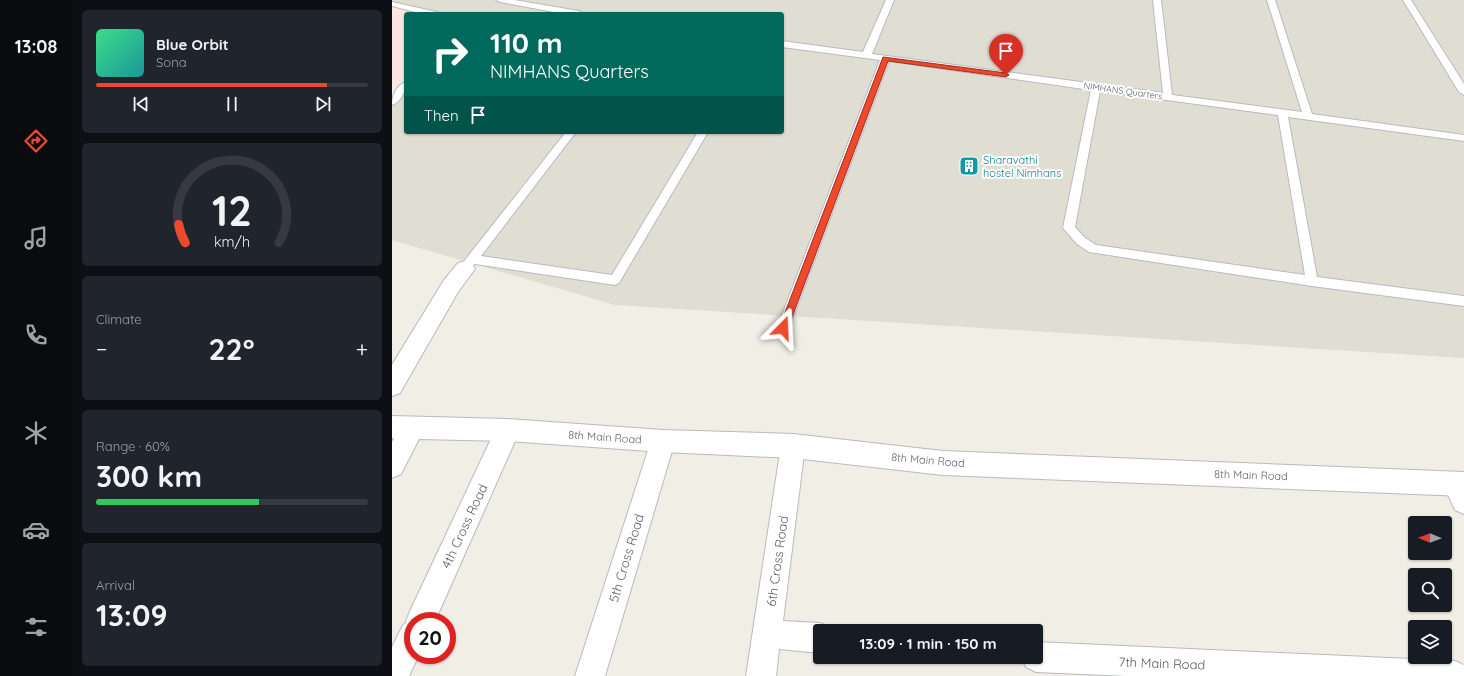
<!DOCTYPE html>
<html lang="en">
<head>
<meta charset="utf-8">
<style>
	:root { --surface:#171b24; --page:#20242c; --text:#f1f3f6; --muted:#9ea1a6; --line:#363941; --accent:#ee482d }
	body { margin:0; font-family:Quicksand,sans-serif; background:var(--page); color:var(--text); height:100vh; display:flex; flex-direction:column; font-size:15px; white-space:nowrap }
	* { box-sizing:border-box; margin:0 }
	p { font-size:13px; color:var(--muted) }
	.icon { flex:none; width:22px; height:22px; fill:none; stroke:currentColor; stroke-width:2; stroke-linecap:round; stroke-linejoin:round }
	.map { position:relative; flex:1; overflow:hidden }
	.drawer { display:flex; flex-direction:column; gap:10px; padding:10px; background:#0d0f14; width:320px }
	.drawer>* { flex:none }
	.guide { position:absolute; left:12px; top:12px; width:380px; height:122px; border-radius:4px; box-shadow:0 1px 3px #0004; background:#00695c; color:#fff; overflow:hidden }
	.needle { width:26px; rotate:271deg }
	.controls { position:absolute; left:1016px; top:516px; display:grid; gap:8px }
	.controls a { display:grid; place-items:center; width:44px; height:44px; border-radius:4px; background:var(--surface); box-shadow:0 1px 3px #0004; font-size:20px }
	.speed { position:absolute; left:12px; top:612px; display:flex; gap:8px; font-size:20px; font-weight:700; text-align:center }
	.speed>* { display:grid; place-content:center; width:52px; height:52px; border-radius:50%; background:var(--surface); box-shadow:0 1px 3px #0004; line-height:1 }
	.speed .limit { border:6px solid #d22; background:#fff; color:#111 }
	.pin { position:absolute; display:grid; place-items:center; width:34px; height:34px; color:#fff; margin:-41px -17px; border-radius:50% 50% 50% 0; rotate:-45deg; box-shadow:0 0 4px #0007 }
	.pin .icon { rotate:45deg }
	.me { position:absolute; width:44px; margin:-22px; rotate:21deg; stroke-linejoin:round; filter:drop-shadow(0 0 3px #0008) }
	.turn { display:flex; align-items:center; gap:14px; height:84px; padding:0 20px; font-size:18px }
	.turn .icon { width:52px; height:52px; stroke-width:2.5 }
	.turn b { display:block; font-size:28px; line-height:34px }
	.then { display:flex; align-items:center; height:38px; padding:0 20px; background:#0003; gap:8px; font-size:15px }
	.big { font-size:30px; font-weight:700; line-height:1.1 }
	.drawer .widget { flex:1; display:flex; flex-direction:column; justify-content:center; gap:6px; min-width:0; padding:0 14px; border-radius:6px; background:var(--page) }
	.drawer .dial { align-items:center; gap:0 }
	.dial svg { height:104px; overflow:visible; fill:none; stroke:var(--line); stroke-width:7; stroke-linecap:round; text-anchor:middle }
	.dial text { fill:var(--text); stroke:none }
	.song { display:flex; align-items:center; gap:12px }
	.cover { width:48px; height:48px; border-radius:6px; background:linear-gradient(135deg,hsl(150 70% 55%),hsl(180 70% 35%)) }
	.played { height:4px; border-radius:2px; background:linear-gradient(90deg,var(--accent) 85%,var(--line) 85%) }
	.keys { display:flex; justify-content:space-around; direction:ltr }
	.heat { display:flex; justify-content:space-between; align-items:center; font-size:22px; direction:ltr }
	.charge { height:6px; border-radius:3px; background:linear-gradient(90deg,#34c759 60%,var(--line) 0) }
	.trip { position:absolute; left:421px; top:624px; width:230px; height:40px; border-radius:4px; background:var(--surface); box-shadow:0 1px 3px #0004; font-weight:700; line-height:40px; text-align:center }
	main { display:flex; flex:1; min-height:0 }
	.tabs { display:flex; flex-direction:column; width:72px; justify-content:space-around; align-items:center; background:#090b0e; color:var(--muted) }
	.tabs .icon { width:28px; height:28px }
	.tabs .current { color:var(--accent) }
	.tabs b { font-size:18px; color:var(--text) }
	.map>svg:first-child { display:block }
</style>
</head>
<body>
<main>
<nav class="tabs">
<b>13:08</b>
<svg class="icon current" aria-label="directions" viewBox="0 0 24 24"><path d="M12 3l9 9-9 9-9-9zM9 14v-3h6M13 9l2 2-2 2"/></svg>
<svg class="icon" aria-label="music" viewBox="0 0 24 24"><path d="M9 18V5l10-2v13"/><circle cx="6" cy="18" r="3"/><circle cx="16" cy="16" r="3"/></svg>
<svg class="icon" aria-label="phone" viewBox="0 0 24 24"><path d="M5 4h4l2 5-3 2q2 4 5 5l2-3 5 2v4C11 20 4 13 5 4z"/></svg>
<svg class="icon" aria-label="climate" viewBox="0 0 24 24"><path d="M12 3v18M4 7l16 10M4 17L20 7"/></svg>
<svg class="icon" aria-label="car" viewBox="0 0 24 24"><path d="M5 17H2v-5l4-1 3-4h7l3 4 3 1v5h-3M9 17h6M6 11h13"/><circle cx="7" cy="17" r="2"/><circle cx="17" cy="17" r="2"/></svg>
<svg class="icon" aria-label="filters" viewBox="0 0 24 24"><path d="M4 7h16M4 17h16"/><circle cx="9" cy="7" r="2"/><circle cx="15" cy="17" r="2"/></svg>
</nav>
<section class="drawer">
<div class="widget">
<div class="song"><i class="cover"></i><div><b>Blue Orbit</b><p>Sona</p></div></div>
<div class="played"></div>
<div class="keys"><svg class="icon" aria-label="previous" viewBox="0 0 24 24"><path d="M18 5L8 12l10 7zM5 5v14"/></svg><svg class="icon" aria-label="pause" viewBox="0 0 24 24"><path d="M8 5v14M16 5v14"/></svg><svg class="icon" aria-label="next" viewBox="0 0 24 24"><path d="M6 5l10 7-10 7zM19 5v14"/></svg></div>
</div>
<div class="widget dial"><svg viewBox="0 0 100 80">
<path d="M14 69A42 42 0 1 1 86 69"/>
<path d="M14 69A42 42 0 0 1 9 55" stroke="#ee482d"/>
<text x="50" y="56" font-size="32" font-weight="700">12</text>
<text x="50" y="72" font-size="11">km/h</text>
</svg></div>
<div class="widget"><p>Climate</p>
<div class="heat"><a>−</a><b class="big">22°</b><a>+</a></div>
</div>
<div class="widget"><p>Range · 60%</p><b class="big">300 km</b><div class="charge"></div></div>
<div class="widget"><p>Arrival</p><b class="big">13:09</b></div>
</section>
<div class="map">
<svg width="1072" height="676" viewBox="0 0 1072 676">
	<rect width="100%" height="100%" fill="#f0eee5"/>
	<!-- education -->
	<path fill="#e0ddd3" d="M0,0H1072V358L223,305L0,240V105L14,88V132H390V14H46L0,6Z"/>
	<!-- medical -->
	<path fill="#fce6e2" d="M0,6L46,14H14V88L0,105Z"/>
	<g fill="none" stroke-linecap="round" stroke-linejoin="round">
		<!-- service casing -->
		<g stroke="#b8babf" stroke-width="2">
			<path id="service" d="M104,0H122L187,11L191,14H173L108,2Z
				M494,0H502L480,54L771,93L761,0H769L780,95L910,112L875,0H883L920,114L1072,135V141L896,117L925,277L1072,296V306L920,286L697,252L685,244L671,228L699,90L497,61L397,328L396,332L391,333L386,332L385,328L488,60L390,47V41L471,52ZM708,91L886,115L913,275L704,245L693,238L683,227Z
				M1011,0H1019L1072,84V95L1067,92Z
				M0,2L45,12L46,14H31L0,6Z
				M14,82C14,91 9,102 0,105C0,96 4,85 14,82Z
				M174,132H184L89,256L220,275L306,132H316L227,283L223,285L83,264L77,268L73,266L71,263L73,260Z"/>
		</g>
		<!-- minor casing -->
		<g stroke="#b8babf" stroke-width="2">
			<path id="minor" d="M73,261L80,263L83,269L66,292L8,393L0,396V365L52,280L66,263Z
				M116,419L125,422L128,430L43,621H21V655H27L17,676H0V647L11,625L14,623V621L18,611L107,422Z
				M271,430L280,433L283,441L213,676H183L259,441L262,433Z
				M401,434L410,438L413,446L391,621L428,623L438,628L440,631H428V653L387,649L384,676H354L389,446L392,438Z
				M1064,472L1072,475V514L1063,510L1051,484L1055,475Z
				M644,642L1063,661L1072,665V676H735L644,672L634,667L629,657H644Z"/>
		</g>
		<!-- tertiary casing -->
		<g stroke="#b8babf" stroke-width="2">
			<path id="tertiary" d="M0,416L116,419L271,430L401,434L551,451L1072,472V496L551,475L401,458L271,452L116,441L27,439L9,474L0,478V442L2,438H0Z"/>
		</g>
		<!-- service -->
		<use href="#service" fill="#fff" fill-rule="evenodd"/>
		<!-- minor -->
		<use href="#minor" fill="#fff" fill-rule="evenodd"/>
		<!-- tertiary -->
		<use href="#tertiary" fill="#fff" fill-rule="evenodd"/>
	</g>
	<!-- route -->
	<path fill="#ee482d" stroke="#9b2f1d" d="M491,57L614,73L617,75L614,77L496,61L396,328L391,331L388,330L387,328Z"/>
	<!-- icons -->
	<defs>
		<g id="building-square" transform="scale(1)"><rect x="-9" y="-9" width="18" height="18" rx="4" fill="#0f9aa8" stroke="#fff"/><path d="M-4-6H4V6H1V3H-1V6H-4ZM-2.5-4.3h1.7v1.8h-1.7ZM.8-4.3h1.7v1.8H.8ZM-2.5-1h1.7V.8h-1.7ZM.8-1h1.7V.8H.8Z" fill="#fff"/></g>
	</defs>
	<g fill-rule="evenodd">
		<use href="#building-square" x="577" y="166"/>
	</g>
	<g text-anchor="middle" stroke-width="4" stroke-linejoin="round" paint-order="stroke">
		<!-- far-street labels -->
		<g font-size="9" fill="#5d6066" stroke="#fff">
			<text transform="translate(731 91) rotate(8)" y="3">NIMHANS Quarters</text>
		</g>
		<!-- culture labels -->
		<g font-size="11" fill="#0d838f" stroke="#fff" text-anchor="start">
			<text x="591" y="164">Sharavathi<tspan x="591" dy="13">hostel Nimhans</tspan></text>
		</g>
		<!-- street labels -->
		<g font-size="11" fill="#5d6066" stroke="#fff">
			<text transform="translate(213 437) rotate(4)" y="4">8th Main Road</text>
			<text transform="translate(536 460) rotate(5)" y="4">8th Main Road</text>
			<text transform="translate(859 475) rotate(2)" y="4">8th Main Road</text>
		</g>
		<!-- near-street labels -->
		<g font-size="13" fill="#5d6066" stroke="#fff">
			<text transform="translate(72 526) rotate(-65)" y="5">4th Cross Road</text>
			<text transform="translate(234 558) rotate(-73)" y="5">5th Cross Road</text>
			<text transform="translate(385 561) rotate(-82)" y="5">6th Cross Road</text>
			<text transform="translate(770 663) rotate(2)" y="5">7th Main Road</text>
		</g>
	</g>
</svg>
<div class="controls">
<a><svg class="needle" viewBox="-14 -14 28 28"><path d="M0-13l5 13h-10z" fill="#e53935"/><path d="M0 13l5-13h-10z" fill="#9ea1a6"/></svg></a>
<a><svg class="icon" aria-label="search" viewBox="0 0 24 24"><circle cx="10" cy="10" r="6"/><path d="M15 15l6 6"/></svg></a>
<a><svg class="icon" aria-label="layers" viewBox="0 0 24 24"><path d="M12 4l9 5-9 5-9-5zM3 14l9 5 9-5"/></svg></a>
</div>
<div class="speed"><div class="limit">20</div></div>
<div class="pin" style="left:614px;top:75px;background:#d93025"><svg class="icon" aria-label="arrive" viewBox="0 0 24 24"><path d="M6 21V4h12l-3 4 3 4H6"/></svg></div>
<svg class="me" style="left:391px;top:328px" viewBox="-20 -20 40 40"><path d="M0-17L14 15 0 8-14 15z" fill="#ee482d" stroke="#fff" stroke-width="4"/></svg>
<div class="trip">13:09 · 1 min · 150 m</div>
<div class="guide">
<div class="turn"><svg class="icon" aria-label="right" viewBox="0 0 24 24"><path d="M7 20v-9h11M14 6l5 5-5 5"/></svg><div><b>110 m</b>NIMHANS Quarters</div></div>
<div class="then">Then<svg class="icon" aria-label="arrive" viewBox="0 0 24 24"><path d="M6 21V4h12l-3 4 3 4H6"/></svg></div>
</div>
</div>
</main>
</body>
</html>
